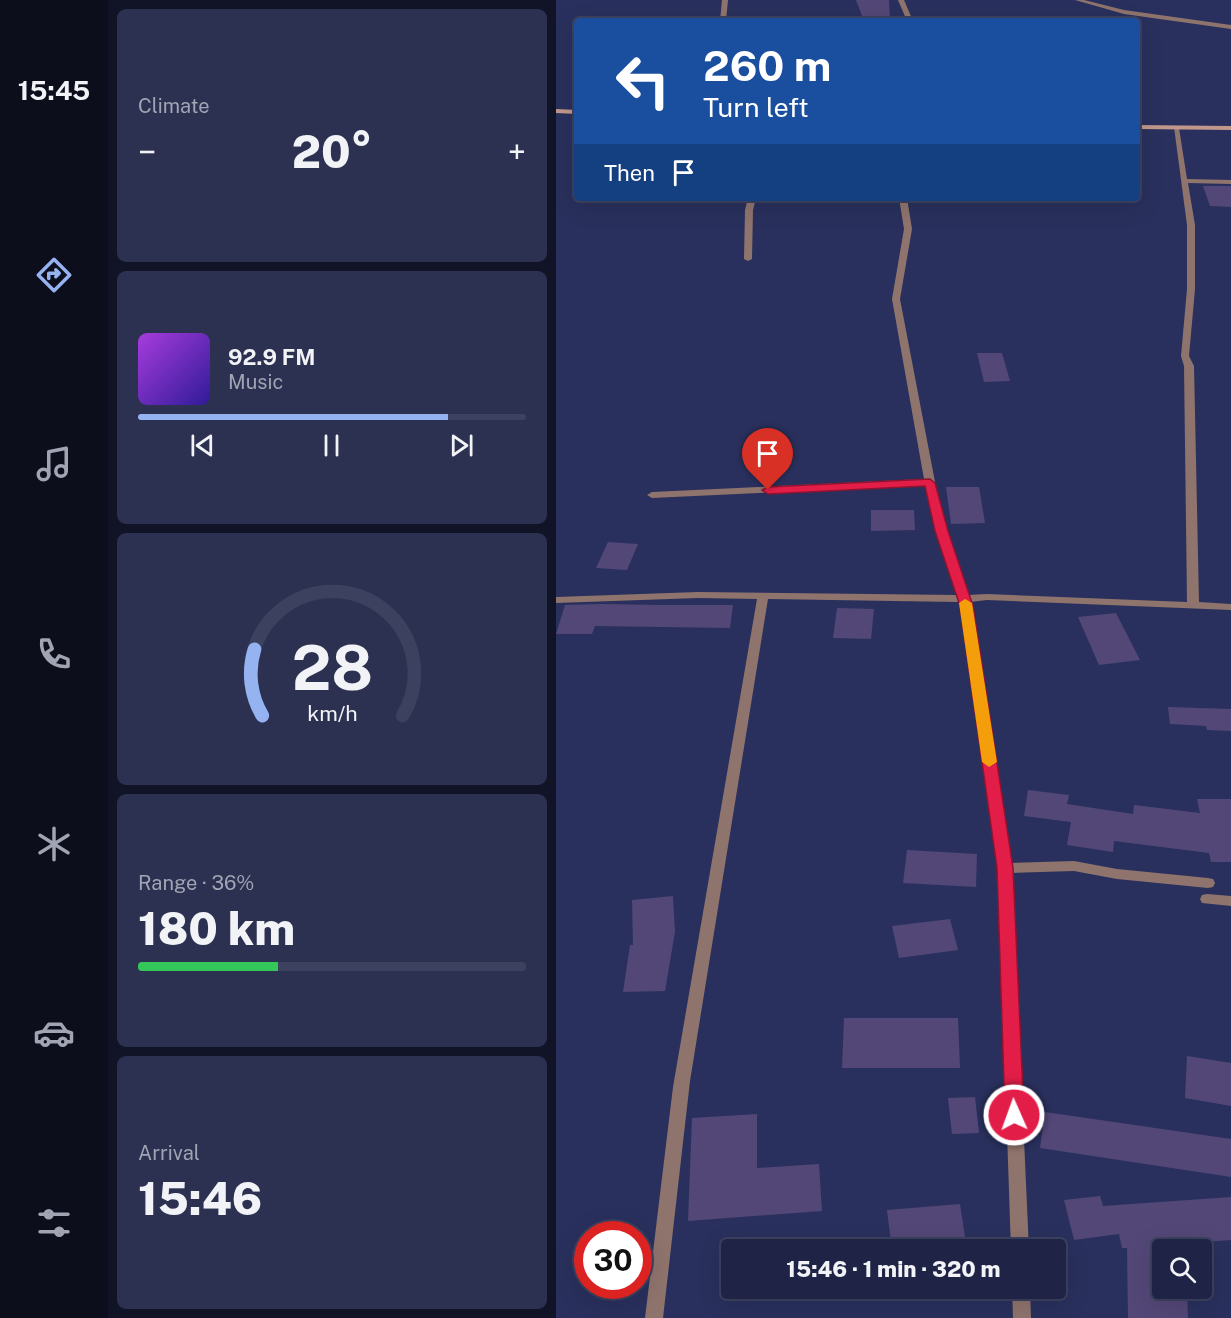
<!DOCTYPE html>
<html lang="en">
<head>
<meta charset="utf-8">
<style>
	:root { --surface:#1f2446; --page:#2c3051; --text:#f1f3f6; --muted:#a1a4b3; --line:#3c415f; --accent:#95b2f1 }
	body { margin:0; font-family:"Public Sans",sans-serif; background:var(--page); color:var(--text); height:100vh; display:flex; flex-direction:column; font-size:22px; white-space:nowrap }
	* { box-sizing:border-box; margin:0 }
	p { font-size:20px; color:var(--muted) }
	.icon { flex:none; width:33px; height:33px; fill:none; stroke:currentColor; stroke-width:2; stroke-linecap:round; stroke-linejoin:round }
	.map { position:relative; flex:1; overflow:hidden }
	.sheet { display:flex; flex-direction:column; gap:9px; padding:9px; background:#111426; width:448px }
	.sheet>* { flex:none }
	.hud { position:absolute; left:18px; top:18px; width:566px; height:183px; border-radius:6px; box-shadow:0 6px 24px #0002,0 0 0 2px var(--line); background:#1a4fa0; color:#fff; overflow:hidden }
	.fabs { position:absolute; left:596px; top:1239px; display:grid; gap:12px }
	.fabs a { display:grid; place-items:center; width:60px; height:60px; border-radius:6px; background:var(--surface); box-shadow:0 6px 24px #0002,0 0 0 2px var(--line); font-size:30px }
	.speed { position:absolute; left:18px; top:1221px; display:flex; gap:12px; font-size:30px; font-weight:700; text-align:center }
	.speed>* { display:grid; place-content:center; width:78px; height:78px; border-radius:50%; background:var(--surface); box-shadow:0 6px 24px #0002,0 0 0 2px var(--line); line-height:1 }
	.speed .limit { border:9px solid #d22; background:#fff; color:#111 }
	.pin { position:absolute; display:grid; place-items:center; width:51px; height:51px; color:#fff; margin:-62px -26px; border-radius:50% 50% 50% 0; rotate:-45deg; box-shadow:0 0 6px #0007 }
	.pin .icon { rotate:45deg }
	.me { position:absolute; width:66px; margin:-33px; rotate:358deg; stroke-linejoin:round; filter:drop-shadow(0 0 4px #0008) }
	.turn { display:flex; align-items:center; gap:21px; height:126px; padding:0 30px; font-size:27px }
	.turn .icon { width:78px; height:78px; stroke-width:2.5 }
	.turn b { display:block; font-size:42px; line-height:51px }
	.then { display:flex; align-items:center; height:57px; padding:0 30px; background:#0003; gap:12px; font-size:22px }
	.big { font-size:45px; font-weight:800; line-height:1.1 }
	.sheet .tile { flex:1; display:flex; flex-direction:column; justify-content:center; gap:9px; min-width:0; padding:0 21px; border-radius:9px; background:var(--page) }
	.sheet .dial { align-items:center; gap:0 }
	.dial svg { height:156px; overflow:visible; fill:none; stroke:var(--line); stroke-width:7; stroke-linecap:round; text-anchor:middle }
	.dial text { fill:var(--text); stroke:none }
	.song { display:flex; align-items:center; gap:18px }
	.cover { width:72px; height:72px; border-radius:9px; background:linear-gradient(135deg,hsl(280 70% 55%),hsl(250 70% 35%)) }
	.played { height:6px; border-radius:3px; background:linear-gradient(90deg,var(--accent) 80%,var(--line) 80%) }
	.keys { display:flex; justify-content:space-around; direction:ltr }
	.heat { display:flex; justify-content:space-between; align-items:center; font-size:33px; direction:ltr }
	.charge { height:9px; border-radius:4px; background:linear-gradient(90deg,#34c759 36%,var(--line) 0) }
	.trip { position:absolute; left:165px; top:1239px; width:345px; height:60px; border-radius:6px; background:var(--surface); box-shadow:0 6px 24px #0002,0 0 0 2px var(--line); font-weight:800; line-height:60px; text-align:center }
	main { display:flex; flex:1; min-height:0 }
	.tab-bar { display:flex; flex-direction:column; width:108px; justify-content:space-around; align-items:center; background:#0c0e1c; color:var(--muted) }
	.tab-bar .icon { width:42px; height:42px }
	.tab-bar .selected { color:var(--accent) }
	.tab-bar b { font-size:27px; color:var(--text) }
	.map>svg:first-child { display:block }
</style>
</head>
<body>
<main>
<nav class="tab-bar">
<b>15:45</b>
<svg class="icon selected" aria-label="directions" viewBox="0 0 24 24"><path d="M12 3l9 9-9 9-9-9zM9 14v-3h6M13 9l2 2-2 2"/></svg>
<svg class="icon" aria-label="music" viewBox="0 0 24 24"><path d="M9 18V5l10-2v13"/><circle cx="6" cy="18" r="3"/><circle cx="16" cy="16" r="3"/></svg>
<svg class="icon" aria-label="phone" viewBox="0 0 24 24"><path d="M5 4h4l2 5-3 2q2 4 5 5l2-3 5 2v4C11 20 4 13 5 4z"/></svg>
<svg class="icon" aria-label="climate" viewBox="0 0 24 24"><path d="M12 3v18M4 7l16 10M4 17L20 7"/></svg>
<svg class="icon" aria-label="car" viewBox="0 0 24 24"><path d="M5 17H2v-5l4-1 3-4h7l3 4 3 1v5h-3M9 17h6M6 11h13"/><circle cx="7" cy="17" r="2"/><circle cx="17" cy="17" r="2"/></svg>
<svg class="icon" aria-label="filters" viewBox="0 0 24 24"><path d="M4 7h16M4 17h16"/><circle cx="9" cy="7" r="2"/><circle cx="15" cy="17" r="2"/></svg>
</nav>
<section class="sheet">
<div class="tile"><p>Climate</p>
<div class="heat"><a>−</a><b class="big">20°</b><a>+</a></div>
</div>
<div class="tile">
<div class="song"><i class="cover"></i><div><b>92.9 FM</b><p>Music</p></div></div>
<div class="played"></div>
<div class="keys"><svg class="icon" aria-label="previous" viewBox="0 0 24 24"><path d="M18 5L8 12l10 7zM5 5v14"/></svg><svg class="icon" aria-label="pause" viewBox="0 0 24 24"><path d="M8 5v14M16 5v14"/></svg><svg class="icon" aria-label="next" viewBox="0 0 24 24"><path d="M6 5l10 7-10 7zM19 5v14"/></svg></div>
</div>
<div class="tile dial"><svg viewBox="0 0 100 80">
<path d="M14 69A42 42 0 1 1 86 69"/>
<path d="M14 69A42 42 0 0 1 10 35" stroke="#95b2f1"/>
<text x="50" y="56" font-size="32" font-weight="700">28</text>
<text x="50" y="72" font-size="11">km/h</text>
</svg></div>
<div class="tile"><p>Range · 36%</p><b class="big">180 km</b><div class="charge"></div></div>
<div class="tile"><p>Arrival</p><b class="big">15:46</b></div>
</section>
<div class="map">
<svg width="675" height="1318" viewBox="0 0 675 1318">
	<rect width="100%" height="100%" fill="#29305d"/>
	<!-- building -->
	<path fill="#534777" d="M300,0H333L334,20L308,21Z
		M647,186H675V207L654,206Z
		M421,353H446L454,381L428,382Z
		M390,487H423L429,523L395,524Z
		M315,510H358L359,530L315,531Z
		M52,542L82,544L71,570L40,568Z
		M46,604L105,605H177L174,628L39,626L36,634H0L9,605Z
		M281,608L318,609L315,639L277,638Z
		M560,613L584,660L543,665L522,617Z
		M612,707L675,709V731L651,730L650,726L614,724Z
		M472,790L513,795L511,804L577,814L578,805L644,813L641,799H675V862H655L653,853L558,841L557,852L511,845L515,822L468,816Z
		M351,850L421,854L420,887L347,883Z
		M117,896L119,932L109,991L67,992L74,945H77L76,900Z
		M394,919L402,950L343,958L336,926Z
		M288,1018H402L404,1068H286Z
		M631,1056L675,1063V1106L629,1098Z
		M419,1097L423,1133L396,1134L392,1098Z
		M489,1112L675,1139V1177L484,1148Z
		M201,1114V1168L263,1164L266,1211L132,1221L136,1118Z
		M544,1196L547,1206L675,1197V1240L606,1245V1288H631L632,1318H572L571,1248H566L563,1234L518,1240L508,1200Z
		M404,1204L411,1250H336L331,1210Z"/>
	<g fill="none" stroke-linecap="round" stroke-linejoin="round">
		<!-- street -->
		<path fill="#8f746d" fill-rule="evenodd" d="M166,0H172L170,21H164Z
			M342,0H348L357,21H351Z
			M519,0H528L568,10L675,25V29L568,14Z
			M618,127L623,128L631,179L675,180V184L632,183L639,225V289L633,356L638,366L643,602L675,604V610L431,600L414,602L455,863L518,861L561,869L652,878L657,879L659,883L657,887L652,888L561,879L518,871L456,873L473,1250H455L442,868L403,602L212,599L134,1081L107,1318H89L117,1087L201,599L142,598L0,603V597L142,592L401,595L381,531L370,485L96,498L91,495L96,492L368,479L336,299L348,229L343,198H351L356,229L344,299L379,482L391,531L412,595L431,594L631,602L628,366L625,356L631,289V225Z
			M192,198H200L197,210L196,259L192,261L188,259L189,210Z
			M651,894L675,896V906L646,903L644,899L646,895Z
			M456,1288H474L475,1318H457Z"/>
		<!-- secondary -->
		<path fill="#c1978c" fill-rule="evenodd" d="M0,109L21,110V114L0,113Z
			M580,125L675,126V130L580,129Z"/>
	</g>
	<!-- route -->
	<path fill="#e11d48" stroke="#92132f" stroke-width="1.5" d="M374,479L379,483L392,531L417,606L457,868L468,1115L465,1120L458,1123L452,1120L449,1115L441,868L404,606L379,531L369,486L212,494L206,490L212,487Z"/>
	<!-- slow -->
	<path fill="#f59e0b" d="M409,599L416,603L441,762L433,767L426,762L403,603Z"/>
</svg>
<div class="fabs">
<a><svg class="icon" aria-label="search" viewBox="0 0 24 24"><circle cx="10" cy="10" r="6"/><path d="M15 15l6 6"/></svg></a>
</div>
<div class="speed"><div class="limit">30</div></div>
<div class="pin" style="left:212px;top:490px;background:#d93025"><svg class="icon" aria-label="arrive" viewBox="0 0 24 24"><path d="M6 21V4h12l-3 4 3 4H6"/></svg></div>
<svg class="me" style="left:458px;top:1115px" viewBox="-20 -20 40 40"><circle r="17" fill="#e11d48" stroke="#fff" stroke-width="3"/><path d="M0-11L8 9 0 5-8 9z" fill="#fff"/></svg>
<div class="trip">15:46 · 1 min · 320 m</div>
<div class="hud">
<div class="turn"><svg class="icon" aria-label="left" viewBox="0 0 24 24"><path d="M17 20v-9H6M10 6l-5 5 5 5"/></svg><div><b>260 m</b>Turn left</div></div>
<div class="then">Then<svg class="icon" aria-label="arrive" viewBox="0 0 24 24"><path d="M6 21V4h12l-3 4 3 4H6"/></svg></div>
</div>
</div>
</main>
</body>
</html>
